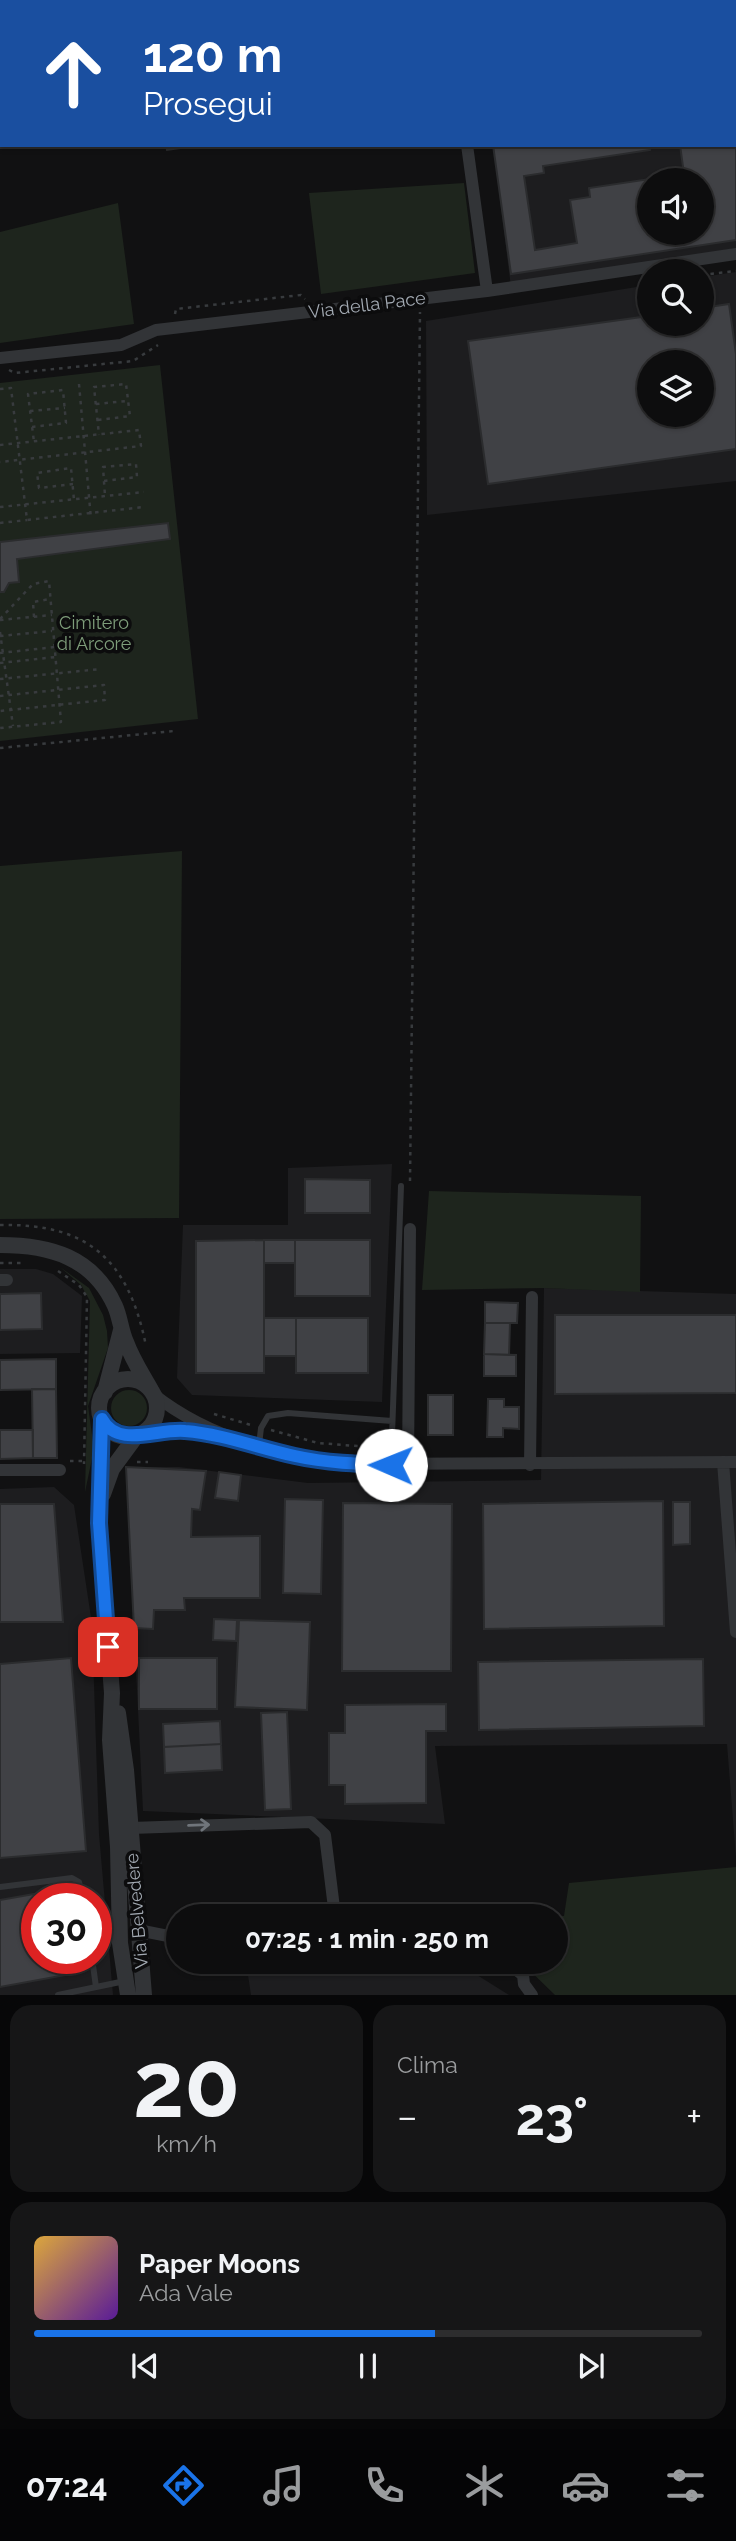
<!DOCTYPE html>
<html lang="it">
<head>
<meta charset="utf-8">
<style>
	:root { --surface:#0d0d0e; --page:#161617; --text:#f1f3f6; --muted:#9a9c9e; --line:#2d2d2e; --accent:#1a73e8 }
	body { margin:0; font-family:Raleway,sans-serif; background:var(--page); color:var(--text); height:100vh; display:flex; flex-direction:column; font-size:26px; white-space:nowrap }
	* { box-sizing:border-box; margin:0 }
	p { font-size:23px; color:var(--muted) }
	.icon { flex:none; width:38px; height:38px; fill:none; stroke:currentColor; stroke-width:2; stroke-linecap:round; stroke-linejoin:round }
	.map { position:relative; height:1995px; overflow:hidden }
	.sheet { display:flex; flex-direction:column; gap:10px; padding:10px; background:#070708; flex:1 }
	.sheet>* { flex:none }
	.top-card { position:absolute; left:0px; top:0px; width:737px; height:147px; box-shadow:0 2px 5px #0004,0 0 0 2px var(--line); background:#1a4fa0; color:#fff; overflow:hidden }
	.buttons { position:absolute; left:637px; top:168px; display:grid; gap:14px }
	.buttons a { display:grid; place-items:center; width:77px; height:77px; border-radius:50%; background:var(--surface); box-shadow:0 2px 5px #0004,0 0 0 2px var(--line); font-size:35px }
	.speed { position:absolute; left:21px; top:1883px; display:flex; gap:14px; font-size:35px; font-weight:700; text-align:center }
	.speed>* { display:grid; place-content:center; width:91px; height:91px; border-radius:50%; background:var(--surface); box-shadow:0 2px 5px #0004,0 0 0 2px var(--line); line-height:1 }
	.speed .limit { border:10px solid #d22; background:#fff; color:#111 }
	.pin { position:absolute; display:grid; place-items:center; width:60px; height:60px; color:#fff; margin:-30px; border-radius:14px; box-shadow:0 4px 10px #0006 }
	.me { position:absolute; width:77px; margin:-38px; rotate:271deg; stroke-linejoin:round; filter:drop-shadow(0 0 5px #0008) }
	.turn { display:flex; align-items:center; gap:24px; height:147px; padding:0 28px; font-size:32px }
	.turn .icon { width:91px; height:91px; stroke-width:2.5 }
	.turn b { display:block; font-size:49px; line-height:60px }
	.big { font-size:52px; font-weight:700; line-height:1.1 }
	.sheet .tile { flex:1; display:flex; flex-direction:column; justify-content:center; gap:10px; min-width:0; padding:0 24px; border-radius:21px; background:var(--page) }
	.sheet .dial { align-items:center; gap:0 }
	.dial b { font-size:91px; line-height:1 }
	.song { display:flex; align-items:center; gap:21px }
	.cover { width:84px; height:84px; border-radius:10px; background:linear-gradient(135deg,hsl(40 70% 55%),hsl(270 70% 35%)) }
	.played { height:7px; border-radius:4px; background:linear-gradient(90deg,var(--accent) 60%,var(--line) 60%) }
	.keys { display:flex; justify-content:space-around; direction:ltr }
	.heat { display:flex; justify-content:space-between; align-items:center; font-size:38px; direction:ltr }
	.sheet .tiles { flex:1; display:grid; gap:10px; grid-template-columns:1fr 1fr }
	.tile:last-child { grid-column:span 2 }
	.trip { position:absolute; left:166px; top:1904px; width:402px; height:70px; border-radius:35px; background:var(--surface); box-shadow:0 2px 5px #0004,0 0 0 2px var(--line); font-weight:700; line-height:70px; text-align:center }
	.menu { display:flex; height:112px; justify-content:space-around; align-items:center; background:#050506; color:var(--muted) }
	.menu .icon { width:49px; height:49px }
	.menu .on { color:var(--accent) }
	.menu b { font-size:32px; color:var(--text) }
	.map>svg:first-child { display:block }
</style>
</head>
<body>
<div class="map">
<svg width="736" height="1995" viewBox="0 0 736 1995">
	<rect width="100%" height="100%" fill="#111112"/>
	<!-- built -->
	<path fill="#1d1d1f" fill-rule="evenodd" d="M472,0H736V248L511,287L493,145H735V2ZM649,180H702V233H649Z
		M736,272V481L427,515L426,321L649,285V324H702V277ZM649,362H702V415H649Z
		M392,1164L382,1402L192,1395L177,1378L183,1225H288V1168Z
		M0,1269H36L53,1274L82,1296L80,1353L0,1354Z
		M544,1288L736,1294V1858L727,1744L435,1746L445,1824L143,1811L126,1467H179L308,1483L541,1480Z
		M54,1487L74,1505L92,1624L99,1834L113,1995H0V1489ZM37,1899H96V1958H37Z
		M246,1962H444L469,1970L509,1995H251Z"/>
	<!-- green -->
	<path fill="#1e251d" d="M464,183L475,273L321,294L309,193Z
		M118,203L134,324L0,343V232Z
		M160,365L198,719L0,741V383Z
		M182,851L179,1218L0,1219V866Z
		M429,1191L641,1196L640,1292L544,1288L422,1290Z
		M60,1267L89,1288L103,1315L107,1331L108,1348L88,1406L94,1449L85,1492L90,1301L81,1285Z
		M111 1408a18 18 0 1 1 36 0a18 18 0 1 1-36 0Z
		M736,1867V1995H555L521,1962H556L557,1916H564L569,1883Z"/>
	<!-- building -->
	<path fill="#404145" stroke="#2b2c2e" stroke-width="2" fill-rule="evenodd" d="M472,0H736V240L511,274L493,145H649L650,150L543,166L544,173L524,176L535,250L577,243L570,200L590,197L589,188L684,174L680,145H735V2ZM649,180H702V233H649Z
		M166,145H196V146L167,150Z
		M729,304L736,354V449L488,484L468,341L649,316V324H702V308ZM649,362H702V415H649Z
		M168,523L170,539L17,559L19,582L9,583L4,592H0V542Z
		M305,1179L370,1180V1213H305Z
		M264,1240H295V1263H264Z
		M264,1240V1373H196V1241Z
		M295,1240H370V1296H295Z
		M41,1293L42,1329L0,1330V1294Z
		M485,1302L518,1303L517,1323H485Z
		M555,1315H736V1393L555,1394Z
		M264,1318H296V1356H264Z
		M296,1318H368V1373H296Z
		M485,1323H510L509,1355L484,1354Z
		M484,1354L516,1355V1376H484Z
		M56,1359V1389L0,1390V1360Z
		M32,1389H56L57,1458H33Z
		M428,1395H453V1435H428Z
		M488,1399H504V1407H519V1429L503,1428V1437H487Z
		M0,1430H33V1458L0,1459Z
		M126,1467L206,1471L200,1510L192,1509L191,1537L260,1536V1598H184L185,1610H154L153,1629L134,1628Z
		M219,1472L241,1475L238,1501L215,1498Z
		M285,1499L323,1500L321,1594L283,1593Z
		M663,1501L664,1626L484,1629L483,1504Z
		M673,1502H690V1544L673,1545Z
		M343,1503L452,1504L451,1671H342Z
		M0,1504H54L63,1622H0Z
		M214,1619L237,1620L236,1641L213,1640Z
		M239,1620L310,1622L307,1710L235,1707Z
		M71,1658L86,1851L0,1858V1664Z
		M139,1658H217V1709H139Z
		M703,1659L704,1726L479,1730L478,1662Z
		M446,1704V1731H426V1803L345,1804V1785H329V1733H345V1705Z
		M287,1712L291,1809L265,1810L261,1713Z
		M220,1721L221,1744L164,1747L163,1724Z
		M221,1744L222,1770L165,1773L164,1747Z
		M68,1888L70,1899H37V1958H80L82,1972L0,1987V1900Z"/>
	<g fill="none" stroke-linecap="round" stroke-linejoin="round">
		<!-- path -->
		<path stroke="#383b3e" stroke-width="2.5" stroke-dasharray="3.5 5" stroke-linecap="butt" d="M702,275L736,271
			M175,314L176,309L301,295L305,299
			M9,370L15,373L133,361L158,345
			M79,384L91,519
			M0,389L11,388L27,520L144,507
			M96,404L127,401
			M30,411L65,408
			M98,420L130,416L126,384L94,387L99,435
			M32,427L66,423L63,390L28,394L34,442
			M0,445L139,430L141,446L0,462
			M104,481L137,477L136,464L103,467L105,496
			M73,484L39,488L37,473L71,468L74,500
			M0,507L144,492
			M0,523L27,520
			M34,617L33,602L50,599
			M0,619L33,584L49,581L61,722L0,728
			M0,620L52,615
			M0,632L13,726
			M0,636L52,631
			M0,653L55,647
			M0,663L56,657
			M0,679L101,669
			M0,696L104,685L105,700L0,711
			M0,748L174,731
			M410,1181L420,312
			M0,1225C89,1223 129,1261 146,1346
			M0,1263H25
			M58,1271L79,1285L87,1297L84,1464
			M214,1414L251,1425
			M271,1430L318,1443L382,1448
			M70,1461H84
			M137,1462H148"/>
		<!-- service -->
		<path stroke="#323437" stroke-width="6" d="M259,1445L261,1428L268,1416L288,1413L392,1421
			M391,1463L401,1186
			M0,1887L72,1878L79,1882L83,1899
			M92,1958L96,1987
			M58,1995L125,1981"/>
		<!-- minor -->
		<path stroke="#323437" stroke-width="12" d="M448,0V2
			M2,2L14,0
			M467,145L487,291
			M0,358L121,345L156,330L487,291L736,254
			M0,1280H7
			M153,1394C214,1442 280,1454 354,1464L736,1462
			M142,1433L176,1430L208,1434
			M723,1462L736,1632
			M408,1465L410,1229
			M530,1465L532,1297
			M0,1470H60
			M131,1828L311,1822L325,1835L335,1916
			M138,1930L178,1938
			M506,1962L523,1975L524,1984L532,1995"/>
		<!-- tertiary -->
		<path stroke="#323437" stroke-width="16" d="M0,1245C50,1245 93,1257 115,1306C120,1317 121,1331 126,1342C132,1359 142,1374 151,1390
			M99 1408a29 29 0 1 1 58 0a29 29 0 1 1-58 0Z
			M105,1392L121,1330
			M102,1419L99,1523L112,1693L110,1740L118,1847L120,1943L128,1995
			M103,1494L112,1469L137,1435
			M118,1713L126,1770L144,1995"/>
	</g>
	<!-- one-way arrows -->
	<defs><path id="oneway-shaft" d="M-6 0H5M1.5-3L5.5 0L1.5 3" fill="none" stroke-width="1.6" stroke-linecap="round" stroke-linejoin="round" transform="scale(1.75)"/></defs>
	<use stroke="#70757b" href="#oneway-shaft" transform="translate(199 1825) rotate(-2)"/>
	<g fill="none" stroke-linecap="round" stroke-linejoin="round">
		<!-- route casing -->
		<g stroke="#114b97" stroke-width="18">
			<path id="route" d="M108,1647L99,1523L102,1419C118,1449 158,1428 185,1431C223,1434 258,1448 295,1456C326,1463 359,1464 391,1465"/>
		</g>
		<!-- route -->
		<use href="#route" stroke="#1a73e8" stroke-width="12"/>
	</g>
	<g text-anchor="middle" stroke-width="7" stroke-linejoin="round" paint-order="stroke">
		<!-- street labels -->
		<g font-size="18" fill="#a3aab3" stroke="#0c0c0d">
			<text transform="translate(367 305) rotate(-7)" y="6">Via della Pace</text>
			<text transform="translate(137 1911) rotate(-95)" y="6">Via Belvedere</text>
		</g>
		<!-- park labels -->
		<g font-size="18" fill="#7e9d7a" stroke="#0c0c0d">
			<text x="94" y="629">Cimitero<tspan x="94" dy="21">di Arcore</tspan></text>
		</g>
	</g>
</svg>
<div class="buttons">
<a><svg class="icon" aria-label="sound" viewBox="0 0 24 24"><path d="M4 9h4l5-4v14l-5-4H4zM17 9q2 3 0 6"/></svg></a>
<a><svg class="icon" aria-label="search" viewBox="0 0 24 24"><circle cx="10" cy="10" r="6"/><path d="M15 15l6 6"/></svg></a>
<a><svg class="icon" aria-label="layers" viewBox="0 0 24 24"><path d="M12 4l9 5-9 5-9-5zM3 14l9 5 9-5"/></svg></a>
</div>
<div class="speed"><div class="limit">30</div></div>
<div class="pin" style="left:108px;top:1647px;background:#d93025"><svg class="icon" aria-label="arrive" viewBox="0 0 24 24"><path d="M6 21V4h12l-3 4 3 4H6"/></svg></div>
<svg class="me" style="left:391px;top:1465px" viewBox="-20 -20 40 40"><circle r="19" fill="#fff"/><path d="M0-13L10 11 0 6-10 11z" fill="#1a73e8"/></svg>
<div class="trip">07:25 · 1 min · 250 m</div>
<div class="top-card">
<div class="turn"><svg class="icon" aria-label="ahead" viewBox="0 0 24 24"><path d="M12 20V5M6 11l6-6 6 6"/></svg><div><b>120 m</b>Prosegui</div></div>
</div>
</div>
<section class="sheet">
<div class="tiles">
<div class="tile dial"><b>20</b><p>km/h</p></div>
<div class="tile"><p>Clima</p>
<div class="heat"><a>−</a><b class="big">23°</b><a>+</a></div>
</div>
<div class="tile">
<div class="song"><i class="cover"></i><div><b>Paper Moons</b><p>Ada Vale</p></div></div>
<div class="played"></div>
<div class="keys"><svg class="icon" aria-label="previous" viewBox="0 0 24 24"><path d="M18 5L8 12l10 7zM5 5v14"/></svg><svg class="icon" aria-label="pause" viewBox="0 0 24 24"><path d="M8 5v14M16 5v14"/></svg><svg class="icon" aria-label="next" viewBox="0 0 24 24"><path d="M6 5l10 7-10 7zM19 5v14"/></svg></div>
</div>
</div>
</section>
<nav class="menu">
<b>07:24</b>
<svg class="icon on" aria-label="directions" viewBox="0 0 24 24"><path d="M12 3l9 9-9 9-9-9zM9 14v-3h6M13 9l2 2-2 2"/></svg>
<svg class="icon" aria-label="music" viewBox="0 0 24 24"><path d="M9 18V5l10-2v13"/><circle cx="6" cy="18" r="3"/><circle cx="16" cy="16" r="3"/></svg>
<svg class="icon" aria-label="phone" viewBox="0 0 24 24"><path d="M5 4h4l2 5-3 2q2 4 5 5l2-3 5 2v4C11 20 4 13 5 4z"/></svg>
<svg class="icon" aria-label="climate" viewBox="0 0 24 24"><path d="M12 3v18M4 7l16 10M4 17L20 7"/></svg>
<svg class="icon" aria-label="car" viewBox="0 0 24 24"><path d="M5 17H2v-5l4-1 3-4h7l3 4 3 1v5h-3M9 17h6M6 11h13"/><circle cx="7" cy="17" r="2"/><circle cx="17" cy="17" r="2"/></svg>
<svg class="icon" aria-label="filters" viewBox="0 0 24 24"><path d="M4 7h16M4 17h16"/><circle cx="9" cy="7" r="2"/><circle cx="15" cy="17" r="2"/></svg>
</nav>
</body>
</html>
